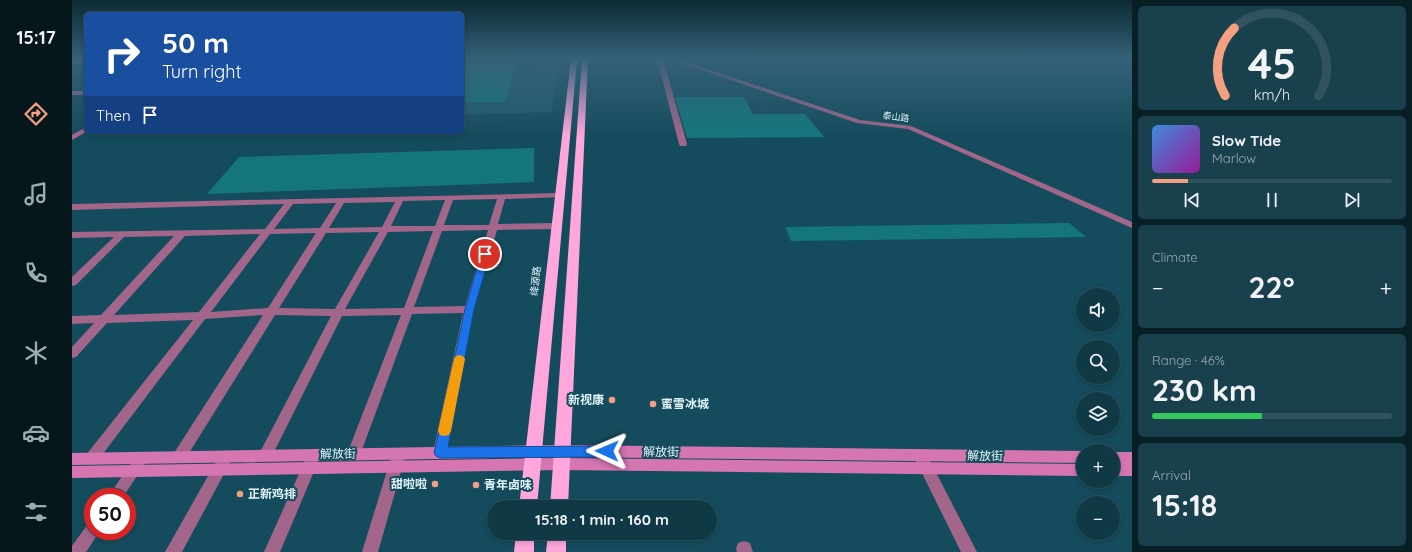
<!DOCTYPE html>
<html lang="en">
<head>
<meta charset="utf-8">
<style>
	:root { --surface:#103946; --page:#19404d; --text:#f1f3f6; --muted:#9cacb3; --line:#30535f; --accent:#f2a07f }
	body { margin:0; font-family:Quicksand,"Noto Sans SC",sans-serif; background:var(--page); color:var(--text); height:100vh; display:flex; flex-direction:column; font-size:15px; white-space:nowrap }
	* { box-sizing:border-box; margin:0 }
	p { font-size:13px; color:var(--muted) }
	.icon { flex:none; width:22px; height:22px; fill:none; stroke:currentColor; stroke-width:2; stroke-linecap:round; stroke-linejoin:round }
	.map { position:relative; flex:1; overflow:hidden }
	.details { display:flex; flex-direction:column; gap:6px; padding:6px; background:#091f26; width:280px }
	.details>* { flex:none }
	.hud { position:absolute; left:12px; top:12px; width:380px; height:122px; border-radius:6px; box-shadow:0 2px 6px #0003,0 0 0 1px var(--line); background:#1a4fa0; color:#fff; overflow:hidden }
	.controls { position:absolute; left:1004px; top:288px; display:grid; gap:8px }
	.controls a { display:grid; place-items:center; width:44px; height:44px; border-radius:50%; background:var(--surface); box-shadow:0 2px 6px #0003,0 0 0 1px var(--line); font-size:20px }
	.speed { position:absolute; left:12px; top:488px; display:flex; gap:8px; font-size:20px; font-weight:700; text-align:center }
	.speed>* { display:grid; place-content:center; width:52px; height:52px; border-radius:50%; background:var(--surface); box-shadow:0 2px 6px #0003,0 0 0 1px var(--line); line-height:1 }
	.speed .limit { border:6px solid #d22; background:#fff; color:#111 }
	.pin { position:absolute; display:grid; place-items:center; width:34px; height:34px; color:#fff; margin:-17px; border:2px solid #fff; border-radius:50%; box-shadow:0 1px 4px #0007 }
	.me { position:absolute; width:44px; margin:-22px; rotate:271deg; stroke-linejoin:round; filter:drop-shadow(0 0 3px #0008) }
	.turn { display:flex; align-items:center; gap:14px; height:84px; padding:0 12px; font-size:18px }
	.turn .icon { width:52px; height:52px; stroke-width:2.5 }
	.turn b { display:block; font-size:28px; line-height:34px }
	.then { display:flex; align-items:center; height:38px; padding:0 12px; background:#0003; gap:8px; font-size:15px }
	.big { font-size:30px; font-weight:700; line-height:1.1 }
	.details .tile { flex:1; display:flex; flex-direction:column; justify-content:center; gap:6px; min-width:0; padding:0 14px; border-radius:6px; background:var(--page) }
	.details .dial { align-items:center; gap:0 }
	.dial svg { height:104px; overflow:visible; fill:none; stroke:var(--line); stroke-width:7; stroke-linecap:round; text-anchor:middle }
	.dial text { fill:var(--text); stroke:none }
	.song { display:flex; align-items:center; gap:12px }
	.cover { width:48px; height:48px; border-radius:6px; background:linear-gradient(135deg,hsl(210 70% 55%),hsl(300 70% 35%)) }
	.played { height:4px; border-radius:2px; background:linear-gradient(90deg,var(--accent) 15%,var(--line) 15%) }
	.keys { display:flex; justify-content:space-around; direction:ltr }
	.heat { display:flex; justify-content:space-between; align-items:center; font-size:22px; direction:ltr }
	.charge { height:6px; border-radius:3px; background:linear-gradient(90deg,#34c759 46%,var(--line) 0) }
	.trip { position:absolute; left:415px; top:500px; width:230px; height:40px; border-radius:20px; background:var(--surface); box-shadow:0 2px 6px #0003,0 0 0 1px var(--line); font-weight:700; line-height:40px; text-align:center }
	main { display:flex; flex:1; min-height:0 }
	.dock { display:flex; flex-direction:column; width:72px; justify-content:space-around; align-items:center; background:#06171c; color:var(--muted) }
	.dock .icon { width:28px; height:28px }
	.dock .on { color:var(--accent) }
	.dock b { font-size:18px; color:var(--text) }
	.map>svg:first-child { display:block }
</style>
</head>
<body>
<main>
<nav class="dock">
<b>15:17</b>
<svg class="icon on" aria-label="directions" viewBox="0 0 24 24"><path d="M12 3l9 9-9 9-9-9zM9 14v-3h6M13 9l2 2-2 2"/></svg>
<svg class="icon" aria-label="music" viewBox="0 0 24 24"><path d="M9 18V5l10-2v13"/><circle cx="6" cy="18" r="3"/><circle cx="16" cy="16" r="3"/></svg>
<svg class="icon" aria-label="phone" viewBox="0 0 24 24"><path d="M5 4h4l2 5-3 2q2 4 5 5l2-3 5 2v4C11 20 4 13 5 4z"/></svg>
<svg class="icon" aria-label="climate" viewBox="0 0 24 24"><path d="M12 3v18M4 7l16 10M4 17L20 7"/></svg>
<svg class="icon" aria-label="car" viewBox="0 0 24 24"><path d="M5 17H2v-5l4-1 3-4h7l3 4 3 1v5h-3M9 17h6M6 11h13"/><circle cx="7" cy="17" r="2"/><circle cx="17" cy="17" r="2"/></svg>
<svg class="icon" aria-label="filters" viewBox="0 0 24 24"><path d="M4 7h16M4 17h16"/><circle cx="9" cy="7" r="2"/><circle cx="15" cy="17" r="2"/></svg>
</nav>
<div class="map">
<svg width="1060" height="552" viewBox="0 0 1060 552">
	<rect width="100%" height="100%" fill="#154c5d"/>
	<!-- built -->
	<path fill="#1e5a6d" d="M463,59H487L480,112L390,115V72L460,73Z"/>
	<!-- building -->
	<path fill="#14757d" d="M445,64L433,102H390V65Z
		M603,97H672L681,114H733L752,137L615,138Z
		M462,148V182L135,194L167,157Z
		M997,223L1014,237L719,241L713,227Z"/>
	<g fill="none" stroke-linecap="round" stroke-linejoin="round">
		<!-- street -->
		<path fill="#a3668b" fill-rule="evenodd" d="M585,59H591L615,144L614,146H608L607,144Z
			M597,59H605L788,120L839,126L1060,222V228L836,129L785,123Z
			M0,60H14V64H0Z
			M0,91H14V95H0Z
			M14,127V132L0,140V135Z
			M488,193L492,195L491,197L433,199L426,224L484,223L488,226L484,229L425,230L402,309L373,457L368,459L363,457L361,453L391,313L340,314L287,458L282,460L277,458L275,454L329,315L270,316L198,460L193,462L188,460L186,456L259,316L203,315L112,461L107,463L102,461L100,457L102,453L191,315L133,319L24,463L19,465L14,463L12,459L14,455L121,320L35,323L4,357L0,358V347L22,323L0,324V316L29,315L102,236L52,237L4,285L0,286V277L42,237L0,238V232L193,229L212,204L0,210V204ZM425,199L417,225H372L381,200ZM373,200L363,226H319L331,201ZM323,202L310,227L257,228L272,203ZM264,203L248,228L202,229L221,204ZM416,230L393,306L342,307L370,231ZM361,231L332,308L273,309L316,232ZM307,232L263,309L207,308L254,233ZM244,233L196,308L139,312L198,234ZM188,234L127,312L42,315L113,236Z
			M848,449L853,451L905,552H889L841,455L843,451Z
			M154,451L159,453L161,457L110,552H93L149,453Z
			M70,452L75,454L77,458L51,497H36L65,454Z
			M325,455L330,457L332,461L306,552H290L318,461L320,457Z
			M239,456L244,458L246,462L208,552H192L234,458Z
			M21,522V531H28L14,552H0V546L16,524Z
			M672,541L678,543L681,552H665L664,549L666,543Z"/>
		<!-- secondary -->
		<path fill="#d575b1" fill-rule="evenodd" d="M489,445L1011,451V463L489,457L0,465V453Z
			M1041,452H1060V476H1041Z
			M489,458L1011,464V476L489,470L0,478V466Z"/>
		<!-- highway -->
		<path fill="#ffa6dc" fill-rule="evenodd" d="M499,59H505L465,507H447Z
			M510,59H516L496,507H478Z
			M444,533H462V552H442Z
			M476,533H494V552H474Z"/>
	</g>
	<!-- sky -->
	<linearGradient id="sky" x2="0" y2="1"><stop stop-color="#0c2a33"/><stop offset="0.43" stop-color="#356178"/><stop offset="1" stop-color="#356178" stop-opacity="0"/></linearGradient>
	<rect width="1060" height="136" fill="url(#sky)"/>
	<!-- route -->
	<path fill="#1a73e8" stroke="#114b97" d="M410,252H413L418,254L402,309L376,447L535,446L540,448L541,451L540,455L535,457L368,458L364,456L362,453L393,309Z"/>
	<!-- slow -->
	<path fill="#f59e0b" d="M387,355L391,356L393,359L379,431L377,435L372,436L368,435L366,431L382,359L384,356Z"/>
	<!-- markers -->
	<g fill="#f2a07f" stroke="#154c5d" stroke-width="1.5">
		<circle cx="540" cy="400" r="4"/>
		<circle cx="581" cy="404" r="4"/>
		<circle cx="363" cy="484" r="4"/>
		<circle cx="404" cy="485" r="4"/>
		<circle cx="168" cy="494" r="4"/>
	</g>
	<g text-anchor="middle" stroke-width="4" stroke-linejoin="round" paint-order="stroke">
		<!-- far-street labels -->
		<g font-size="9" fill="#e3f4fb" stroke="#154c5d">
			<text transform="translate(824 117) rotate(7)" y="3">泰山路</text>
		</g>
		<!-- street labels -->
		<g font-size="10" fill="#e3f4fb" stroke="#154c5d">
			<text transform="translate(463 281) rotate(-84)" y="4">绛源路</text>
		</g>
		<!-- near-poi labels -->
		<g font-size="12" font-weight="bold" fill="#e3f4fb" stroke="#154c5d" text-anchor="start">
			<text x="532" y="404" text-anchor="end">新视康</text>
			<text x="589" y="408">蜜雪冰城</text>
			<text x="355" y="488" text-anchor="end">甜啦啦</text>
			<text x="412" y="489">青年卤味</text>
			<text x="176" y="498">正新鸡排</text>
		</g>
		<!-- near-street labels -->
		<g font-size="12" fill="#e3f4fb" stroke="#154c5d">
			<text transform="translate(589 452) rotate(1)" y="4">解放街</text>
			<text transform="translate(266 454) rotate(-1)" y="4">解放街</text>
			<text transform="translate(913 456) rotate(1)" y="4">解放街</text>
		</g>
	</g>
</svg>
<div class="controls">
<a><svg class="icon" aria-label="sound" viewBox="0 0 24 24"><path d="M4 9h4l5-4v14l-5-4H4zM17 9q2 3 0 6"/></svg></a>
<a><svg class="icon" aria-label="search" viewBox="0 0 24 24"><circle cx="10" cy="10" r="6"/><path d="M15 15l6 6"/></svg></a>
<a><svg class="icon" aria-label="layers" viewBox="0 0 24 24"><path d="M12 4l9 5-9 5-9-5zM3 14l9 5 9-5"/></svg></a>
<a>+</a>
<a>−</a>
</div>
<div class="speed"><div class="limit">50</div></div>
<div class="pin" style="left:413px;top:254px;background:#d93025"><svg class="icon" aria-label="arrive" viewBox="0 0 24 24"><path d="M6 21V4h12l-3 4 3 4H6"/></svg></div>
<svg class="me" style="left:535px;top:451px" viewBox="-20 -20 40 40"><path d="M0-17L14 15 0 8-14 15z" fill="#1a73e8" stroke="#fff" stroke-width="4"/></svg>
<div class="trip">15:18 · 1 min · 160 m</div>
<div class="hud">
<div class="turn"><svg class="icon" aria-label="right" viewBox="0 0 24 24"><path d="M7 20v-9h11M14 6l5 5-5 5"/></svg><div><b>50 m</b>Turn right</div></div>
<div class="then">Then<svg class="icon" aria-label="arrive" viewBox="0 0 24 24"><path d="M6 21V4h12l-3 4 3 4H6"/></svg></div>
</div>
</div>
<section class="details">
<div class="tile dial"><svg viewBox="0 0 100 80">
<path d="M14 69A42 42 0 1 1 86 69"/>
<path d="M14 69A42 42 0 0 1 21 17" stroke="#f2a07f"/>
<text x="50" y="56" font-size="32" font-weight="700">45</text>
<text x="50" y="72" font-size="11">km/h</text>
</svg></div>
<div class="tile">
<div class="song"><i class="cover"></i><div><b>Slow Tide</b><p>Marlow</p></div></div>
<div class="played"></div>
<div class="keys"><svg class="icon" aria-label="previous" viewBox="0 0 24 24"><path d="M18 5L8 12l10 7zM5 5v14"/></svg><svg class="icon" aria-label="pause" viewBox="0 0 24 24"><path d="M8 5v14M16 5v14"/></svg><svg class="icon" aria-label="next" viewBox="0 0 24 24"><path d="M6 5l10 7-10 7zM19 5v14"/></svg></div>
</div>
<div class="tile"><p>Climate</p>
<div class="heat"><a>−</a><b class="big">22°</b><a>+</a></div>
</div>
<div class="tile"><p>Range · 46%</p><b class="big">230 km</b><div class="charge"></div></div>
<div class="tile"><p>Arrival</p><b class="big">15:18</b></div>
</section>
</main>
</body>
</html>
